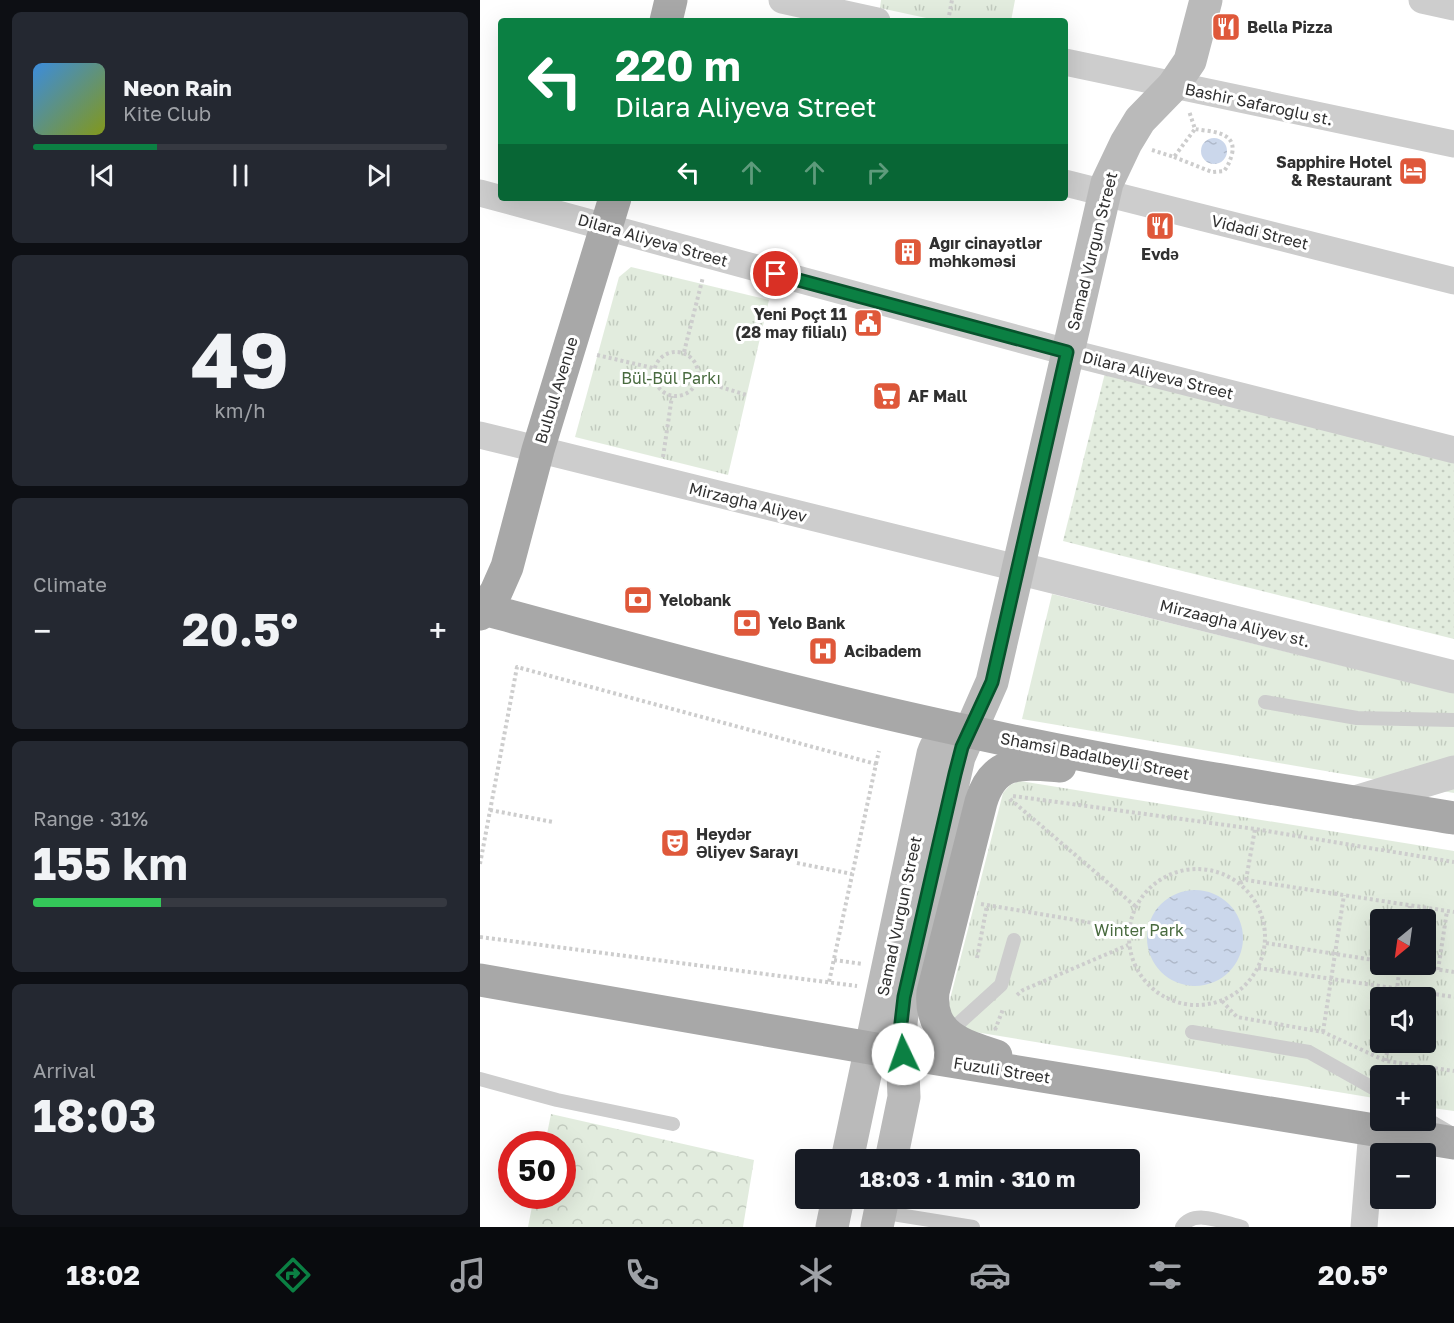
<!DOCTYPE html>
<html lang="en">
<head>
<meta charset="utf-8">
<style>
	:root { --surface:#171b24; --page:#242831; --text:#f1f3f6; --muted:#9ea1a6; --line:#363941; --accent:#0b8043 }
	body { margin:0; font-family:"Golos Text",sans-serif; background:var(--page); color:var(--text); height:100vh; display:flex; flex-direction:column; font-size:22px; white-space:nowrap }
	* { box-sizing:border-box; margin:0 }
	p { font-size:20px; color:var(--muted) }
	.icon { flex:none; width:33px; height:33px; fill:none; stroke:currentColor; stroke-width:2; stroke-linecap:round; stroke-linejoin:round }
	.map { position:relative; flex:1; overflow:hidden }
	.drawer { display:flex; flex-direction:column; gap:12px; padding:12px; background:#0d0f14; width:480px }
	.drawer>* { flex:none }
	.top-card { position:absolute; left:18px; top:18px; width:570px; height:183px; border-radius:6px; box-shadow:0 6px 24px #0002; background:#0b8043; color:#fff; overflow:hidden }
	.needle { width:39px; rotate:209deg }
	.controls { position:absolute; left:890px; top:909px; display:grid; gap:12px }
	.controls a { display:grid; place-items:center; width:66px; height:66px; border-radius:6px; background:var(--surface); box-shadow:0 6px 24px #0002; font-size:30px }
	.speed { position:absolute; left:18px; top:1131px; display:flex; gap:12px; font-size:30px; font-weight:700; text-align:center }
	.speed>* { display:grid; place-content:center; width:78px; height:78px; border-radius:50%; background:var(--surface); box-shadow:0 6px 24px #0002; line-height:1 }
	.speed .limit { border:9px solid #d22; background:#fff; color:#111 }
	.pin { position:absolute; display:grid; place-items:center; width:51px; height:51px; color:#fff; margin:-26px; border:3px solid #fff; border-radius:50%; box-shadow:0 2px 6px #0007 }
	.me { position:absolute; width:66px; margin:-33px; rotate:357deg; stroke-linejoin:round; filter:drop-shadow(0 0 4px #0008) }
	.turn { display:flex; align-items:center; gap:21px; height:126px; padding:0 18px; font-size:27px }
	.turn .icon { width:78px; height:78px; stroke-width:2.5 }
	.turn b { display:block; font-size:42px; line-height:51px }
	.lanes { display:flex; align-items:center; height:57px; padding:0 18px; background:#0003; justify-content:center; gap:30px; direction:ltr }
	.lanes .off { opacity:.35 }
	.big { font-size:45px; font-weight:700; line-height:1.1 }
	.drawer .tile { flex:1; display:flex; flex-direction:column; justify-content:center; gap:9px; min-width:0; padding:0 21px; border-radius:9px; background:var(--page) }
	.drawer .dial { align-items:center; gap:0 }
	.dial b { font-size:78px; line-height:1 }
	.song { display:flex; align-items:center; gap:18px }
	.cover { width:72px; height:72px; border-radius:9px; background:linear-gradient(135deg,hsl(210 70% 55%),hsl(70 70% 35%)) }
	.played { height:6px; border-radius:3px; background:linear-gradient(90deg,var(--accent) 30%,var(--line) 30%) }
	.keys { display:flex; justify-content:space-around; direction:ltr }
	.heat { display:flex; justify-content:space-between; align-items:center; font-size:33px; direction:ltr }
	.charge { height:9px; border-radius:4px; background:linear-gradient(90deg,#34c759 31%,var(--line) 0) }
	.trip { position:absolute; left:315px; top:1149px; width:345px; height:60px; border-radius:6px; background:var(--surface); box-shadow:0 6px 24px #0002; font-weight:700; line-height:60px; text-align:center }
	.dock { display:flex; height:96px; justify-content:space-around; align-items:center; background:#090b0e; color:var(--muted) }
	.dock .icon { width:42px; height:42px }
	.dock .selected { color:var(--accent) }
	.dock b { font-size:27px; color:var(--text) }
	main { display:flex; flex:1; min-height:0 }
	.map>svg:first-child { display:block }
</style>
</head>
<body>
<main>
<section class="drawer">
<div class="tile">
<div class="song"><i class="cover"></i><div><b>Neon Rain</b><p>Kite Club</p></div></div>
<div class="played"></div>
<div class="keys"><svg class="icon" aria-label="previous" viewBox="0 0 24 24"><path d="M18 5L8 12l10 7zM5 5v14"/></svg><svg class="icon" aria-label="pause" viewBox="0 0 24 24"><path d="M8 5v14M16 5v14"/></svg><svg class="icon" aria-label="next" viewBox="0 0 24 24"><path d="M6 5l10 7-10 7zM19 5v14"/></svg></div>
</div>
<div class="tile dial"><b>49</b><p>km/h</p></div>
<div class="tile"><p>Climate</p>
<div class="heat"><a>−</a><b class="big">20.5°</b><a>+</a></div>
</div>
<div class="tile"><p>Range · 31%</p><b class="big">155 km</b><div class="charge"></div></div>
<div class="tile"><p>Arrival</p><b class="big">18:03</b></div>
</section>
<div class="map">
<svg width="974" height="1227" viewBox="0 0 974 1227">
	<defs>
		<pattern id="grass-dots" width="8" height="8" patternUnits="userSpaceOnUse" patternTransform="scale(1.5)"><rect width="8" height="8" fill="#e2ecde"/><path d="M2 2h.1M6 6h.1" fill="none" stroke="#c2cbbf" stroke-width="1.8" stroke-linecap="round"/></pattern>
		<pattern id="forest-crowns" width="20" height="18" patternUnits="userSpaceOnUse" patternTransform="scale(1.5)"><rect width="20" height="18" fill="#e2ecde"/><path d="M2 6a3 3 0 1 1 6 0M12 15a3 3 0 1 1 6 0" fill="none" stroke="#c2cbbf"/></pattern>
		<pattern id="park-tufts" width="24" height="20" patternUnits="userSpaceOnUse" patternTransform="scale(1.5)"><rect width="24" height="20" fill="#e2ecde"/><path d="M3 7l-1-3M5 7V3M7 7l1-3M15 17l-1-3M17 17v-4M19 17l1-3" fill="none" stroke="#c2cbbf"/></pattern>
		<pattern id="water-ripples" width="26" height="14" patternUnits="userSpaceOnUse" patternTransform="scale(1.5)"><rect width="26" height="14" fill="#cbd7eb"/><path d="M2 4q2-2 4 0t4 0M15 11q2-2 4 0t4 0" fill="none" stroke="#afb9ca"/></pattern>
	</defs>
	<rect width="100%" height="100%" fill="#fff"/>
	<!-- grass -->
	<path fill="url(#grass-dots)" d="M626,369L974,459V639L583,541Z"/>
	<!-- forest -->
	<path fill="url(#forest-crowns)" d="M71,1114L274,1160L263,1227H48L54,1196H82V1144H65Z"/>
	<!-- park -->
	<path fill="url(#park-tufts)" fill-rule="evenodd" d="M401,0H535L531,21H460L400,8Z
		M151,267L289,300L248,475L95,437L139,277Z
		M572,594L974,693V793L542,719Z
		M540,781L974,851V1111L945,1107V1076H900V1099L489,1031L471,1016L469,1003L523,793L530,785ZM900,920H945V964H900ZM900,998H945V1042H900Z"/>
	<!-- water -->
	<path fill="url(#water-ripples)" d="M721 151a13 13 0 1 1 26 0a13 13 0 1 1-26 0Z
		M667 938a48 48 0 1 1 96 0a48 48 0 1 1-96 0Z"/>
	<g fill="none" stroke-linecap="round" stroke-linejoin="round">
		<!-- path -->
		<path stroke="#cdcdcd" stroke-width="4" stroke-dasharray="3 3" stroke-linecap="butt" d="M468,21L472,0
			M672,150L694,157L715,129L709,111
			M694,157L732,172L744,171C748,166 750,161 752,154C757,131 731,132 715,129
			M174 374a22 22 0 1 1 44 0a22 22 0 1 1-44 0Z
			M204,352L223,277
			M117,355L173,368
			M217,380L267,395
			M183,457L192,396
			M396,764L399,751
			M533,796L775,829L974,862
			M530,799L655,906
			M10,810L73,822
			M317,863L372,874
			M0,864L37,667L396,764L349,982
			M649 937a68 68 0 1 1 136 0a68 68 0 1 1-136 0Z
			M766,880L775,829
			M760,883L766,880L974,912
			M501,904L648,929
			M928,920L930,906
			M0,937L377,986
			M786,943L900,961
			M497,958L507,905
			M354,960L383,964
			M924,964L974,972
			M778,968L974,997
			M958,970L967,911
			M537,995L543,990L648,945
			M916,998L920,964
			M742,1001L757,1017L843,1032L906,1061L974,1071
			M515,1030L523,1009
			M843,1032L864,895
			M906,1061L908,1042"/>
		<!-- service -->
		<path stroke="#cdcdcd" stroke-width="14" d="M785,702L877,718L974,720
			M712,1032L829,1052L900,1092
			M467,1034L521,985L534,940
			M0,1079L77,1100L193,1124
			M945,1118L969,1132
			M400,1212L493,1227
			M702,1227C714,1208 744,1223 762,1227"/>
		<!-- minor -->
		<path stroke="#cdcdcd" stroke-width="27" d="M302,0L397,21
			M942,0L974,7
			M585,62L974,144
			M585,183L974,281
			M0,193L587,352L974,450
			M0,435L537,568
			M884,1227L892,1130"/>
		<!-- tertiary -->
		<path stroke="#cdcdcd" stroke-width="33" d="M537,568L974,677
			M875,802L974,772"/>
		<!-- secondary -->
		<path stroke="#bababa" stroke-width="33" d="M367,1160L453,754C459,735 471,733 489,732
			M411,1160L424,1097L421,1023L424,997L479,757L512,682L627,183L646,143L660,120L693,86L710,61L726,0
			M352,1227L358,1198
			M397,1227L403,1198"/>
		<!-- primary -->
		<path stroke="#a8a8a8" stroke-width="33" d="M186,21L191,0
			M0,608C162,652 326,697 491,732C651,767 813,792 974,818
			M0,614L16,592L27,567L58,450L135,198
			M0,980L390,1048L974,1143
			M516,1056C481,1045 449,1035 453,992L501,802C514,759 541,763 580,766"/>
	</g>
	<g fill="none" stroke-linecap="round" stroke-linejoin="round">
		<!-- route casing -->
		<g stroke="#07532c" stroke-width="15">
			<path id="route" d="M296,274L587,352L512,682L482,747L475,774L424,997L421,1023L423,1054"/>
		</g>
		<!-- route -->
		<use href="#route" stroke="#0b8043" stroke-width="10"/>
	</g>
	<!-- icons -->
	<defs>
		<g id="restaurant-square" transform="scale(1.5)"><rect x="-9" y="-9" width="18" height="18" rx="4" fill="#df583a" stroke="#fff"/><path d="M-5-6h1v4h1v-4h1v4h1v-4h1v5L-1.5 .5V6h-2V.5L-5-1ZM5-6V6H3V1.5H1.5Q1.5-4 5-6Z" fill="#fff"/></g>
		<g id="hotel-square" transform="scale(1.5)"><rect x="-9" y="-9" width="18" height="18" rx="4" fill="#df583a" stroke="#fff"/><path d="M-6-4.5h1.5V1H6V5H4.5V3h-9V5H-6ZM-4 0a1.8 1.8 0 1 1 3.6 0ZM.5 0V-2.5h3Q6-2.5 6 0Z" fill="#fff"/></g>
		<g id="building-square" transform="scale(1.5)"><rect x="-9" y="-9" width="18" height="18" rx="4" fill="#df583a" stroke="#fff"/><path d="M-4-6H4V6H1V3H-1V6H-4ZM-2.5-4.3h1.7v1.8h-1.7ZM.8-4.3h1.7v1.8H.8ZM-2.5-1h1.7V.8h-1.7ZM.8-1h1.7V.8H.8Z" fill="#fff"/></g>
		<g id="civic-square" transform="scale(1.5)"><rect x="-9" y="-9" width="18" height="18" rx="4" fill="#df583a" stroke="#fff"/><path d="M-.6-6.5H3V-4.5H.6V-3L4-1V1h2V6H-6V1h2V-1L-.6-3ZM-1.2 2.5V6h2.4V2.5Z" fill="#fff"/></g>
		<g id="supermarket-square" transform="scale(1.5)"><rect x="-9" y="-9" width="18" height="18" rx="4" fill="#df583a" stroke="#fff"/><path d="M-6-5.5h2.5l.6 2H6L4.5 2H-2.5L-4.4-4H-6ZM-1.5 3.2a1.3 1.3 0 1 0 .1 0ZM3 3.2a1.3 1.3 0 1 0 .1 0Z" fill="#fff"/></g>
		<g id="bank-square" transform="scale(1.5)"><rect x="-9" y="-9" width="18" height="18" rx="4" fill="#df583a" stroke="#fff"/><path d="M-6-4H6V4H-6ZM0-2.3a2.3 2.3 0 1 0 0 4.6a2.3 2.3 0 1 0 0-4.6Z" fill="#fff"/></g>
		<g id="hospital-square" transform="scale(1.5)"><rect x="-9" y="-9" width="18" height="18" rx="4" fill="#df583a" stroke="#fff"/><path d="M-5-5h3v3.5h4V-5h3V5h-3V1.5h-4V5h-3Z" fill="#fff"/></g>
		<g id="theatre-square" transform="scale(1.5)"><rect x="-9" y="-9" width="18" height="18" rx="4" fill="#df583a" stroke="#fff"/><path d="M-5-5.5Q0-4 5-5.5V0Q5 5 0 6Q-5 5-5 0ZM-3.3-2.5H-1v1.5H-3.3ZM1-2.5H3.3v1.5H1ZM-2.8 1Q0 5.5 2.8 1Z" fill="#fff"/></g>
	</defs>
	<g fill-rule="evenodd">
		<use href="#restaurant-square" x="746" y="27"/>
		<use href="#hotel-square" x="933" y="171"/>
		<use href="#restaurant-square" x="680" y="226"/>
		<use href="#building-square" x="428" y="252"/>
		<use href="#civic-square" x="388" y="323"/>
		<use href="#supermarket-square" x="407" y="396"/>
		<use href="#bank-square" x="158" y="600"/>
		<use href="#bank-square" x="267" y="623"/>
		<use href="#hospital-square" x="343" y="651"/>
		<use href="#theatre-square" x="195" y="843"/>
	</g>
	<g text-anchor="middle" stroke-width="6" stroke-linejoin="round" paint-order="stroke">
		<!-- poi labels -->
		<g font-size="16" font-weight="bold" fill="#303030" stroke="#fff" text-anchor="start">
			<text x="767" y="33">Bella Pizza</text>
			<text x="912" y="168" text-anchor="end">Sapphire Hotel<tspan x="912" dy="18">&amp; Restaurant</tspan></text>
			<text x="449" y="249">Ağır cinayətlər<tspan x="449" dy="18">məhkəməsi</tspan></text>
			<text x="680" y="260" text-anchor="middle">Evdə</text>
			<text x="367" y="320" text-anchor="end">Yeni Poçt 11<tspan x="367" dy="18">(28 may filialı)</tspan></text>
			<text x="428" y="402">AF Mall</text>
			<text x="179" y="606">Yelobank</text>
			<text x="288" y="629">Yelo Bank</text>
			<text x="364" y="657">Acibadem</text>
			<text x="216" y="840">Heydər<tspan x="216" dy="18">Əliyev Sarayı</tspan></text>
		</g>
		<!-- street labels -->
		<g font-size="16" fill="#303030" stroke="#fff">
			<text transform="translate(779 104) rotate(12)" y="6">Bashir Safaroglu st.</text>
			<text transform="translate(780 232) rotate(14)" y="6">Vidadi Street</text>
			<text transform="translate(173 240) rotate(16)" y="6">Dilara Aliyeva Street</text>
			<text transform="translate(612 251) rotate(-76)" y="6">Samad Vurgun Street</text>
			<text transform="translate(678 375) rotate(14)" y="6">Dilara Aliyeva Street</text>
			<text transform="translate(76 390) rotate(-73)" y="6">Bulbul Avenue</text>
			<text transform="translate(268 502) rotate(14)" y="6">Mirzagha Aliyev</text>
			<text transform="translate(755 623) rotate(14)" y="6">Mirzaagha Aliyev st.</text>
			<text transform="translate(615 756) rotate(11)" y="6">Shamsi Badalbeyli Street</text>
			<text transform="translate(419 916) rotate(-78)" y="6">Samad Vurgun Street</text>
			<text transform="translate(522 1070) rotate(9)" y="6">Fuzuli Street</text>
		</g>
		<!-- park labels -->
		<g font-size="16" fill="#486a3e" stroke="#fff">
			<text x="191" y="384">Bül-Bül Parkı</text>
			<text x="659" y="936">Winter Park</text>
		</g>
	</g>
</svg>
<div class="controls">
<a><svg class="needle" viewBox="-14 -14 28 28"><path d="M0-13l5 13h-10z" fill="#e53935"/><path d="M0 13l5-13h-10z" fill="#9ea1a6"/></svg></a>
<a><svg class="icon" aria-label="sound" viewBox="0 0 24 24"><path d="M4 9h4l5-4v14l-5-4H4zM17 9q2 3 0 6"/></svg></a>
<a>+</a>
<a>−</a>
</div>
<div class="speed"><div class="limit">50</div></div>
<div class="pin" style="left:296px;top:274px;background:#d93025"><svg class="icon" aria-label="arrive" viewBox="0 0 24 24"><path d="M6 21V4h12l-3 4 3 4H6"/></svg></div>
<svg class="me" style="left:423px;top:1054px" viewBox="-20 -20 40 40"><circle r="19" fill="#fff"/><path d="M0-13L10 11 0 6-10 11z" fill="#0b8043"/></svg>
<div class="trip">18:03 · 1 min · 310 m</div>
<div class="top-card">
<div class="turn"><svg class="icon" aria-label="left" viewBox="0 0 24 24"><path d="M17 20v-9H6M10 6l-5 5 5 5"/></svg><div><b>220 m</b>Dilara Aliyeva Street</div></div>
<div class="lanes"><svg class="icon" aria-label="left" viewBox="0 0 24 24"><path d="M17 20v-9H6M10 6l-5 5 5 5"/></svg><svg class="icon off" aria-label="ahead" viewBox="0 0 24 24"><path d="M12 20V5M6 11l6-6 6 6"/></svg><svg class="icon off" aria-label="ahead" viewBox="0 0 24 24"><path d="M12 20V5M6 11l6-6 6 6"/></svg><svg class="icon off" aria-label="right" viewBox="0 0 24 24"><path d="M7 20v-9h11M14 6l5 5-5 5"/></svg></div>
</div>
</div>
</main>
<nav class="dock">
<b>18:02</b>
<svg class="icon selected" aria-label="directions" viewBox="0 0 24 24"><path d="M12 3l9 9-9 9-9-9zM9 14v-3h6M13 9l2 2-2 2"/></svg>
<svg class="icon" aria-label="music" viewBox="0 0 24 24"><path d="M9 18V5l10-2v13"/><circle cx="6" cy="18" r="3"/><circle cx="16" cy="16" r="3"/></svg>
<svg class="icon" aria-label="phone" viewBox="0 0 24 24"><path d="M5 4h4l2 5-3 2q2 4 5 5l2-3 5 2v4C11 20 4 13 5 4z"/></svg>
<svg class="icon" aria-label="climate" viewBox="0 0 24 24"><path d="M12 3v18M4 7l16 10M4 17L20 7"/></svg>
<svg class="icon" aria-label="car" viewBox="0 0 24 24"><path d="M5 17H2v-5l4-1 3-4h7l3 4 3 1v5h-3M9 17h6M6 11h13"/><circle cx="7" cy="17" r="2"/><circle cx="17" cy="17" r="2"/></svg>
<svg class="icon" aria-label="filters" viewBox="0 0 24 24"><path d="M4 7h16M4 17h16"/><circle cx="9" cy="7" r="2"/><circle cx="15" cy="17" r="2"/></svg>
<b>20.5°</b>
</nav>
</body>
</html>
